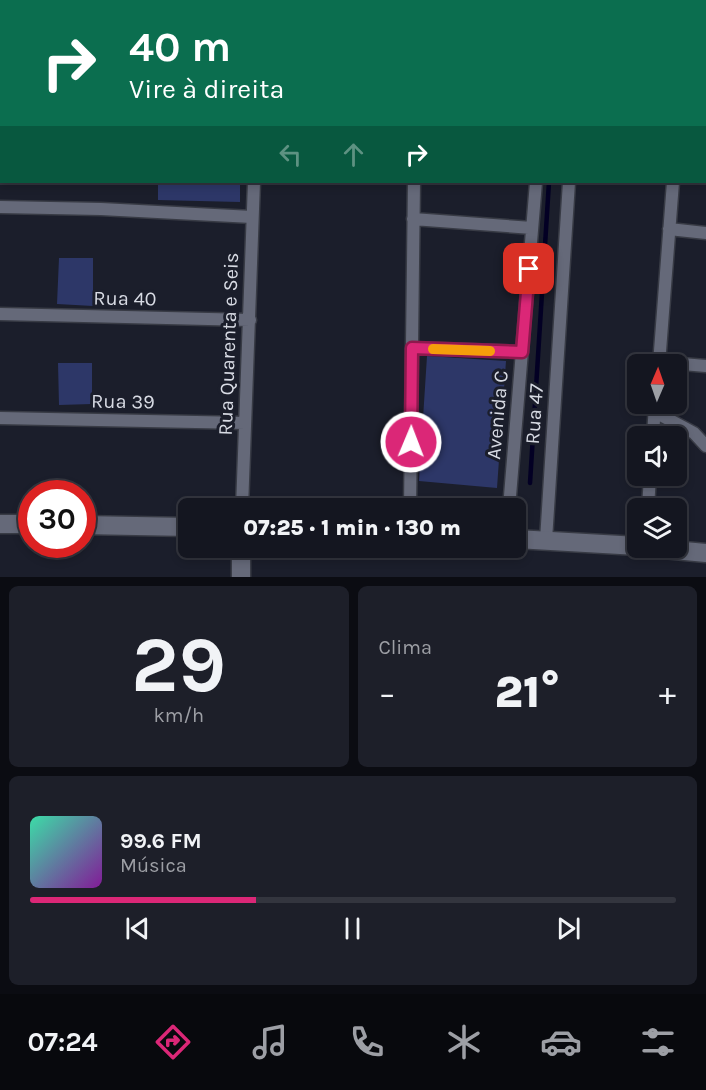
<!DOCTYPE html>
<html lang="pt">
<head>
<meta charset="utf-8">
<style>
	:root { --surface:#141620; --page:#1d1f29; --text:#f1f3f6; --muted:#9d9fa5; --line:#33353e; --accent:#db2777 }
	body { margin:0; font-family:Karla,sans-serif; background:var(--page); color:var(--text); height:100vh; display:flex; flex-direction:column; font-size:22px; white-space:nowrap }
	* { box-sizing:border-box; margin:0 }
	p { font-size:20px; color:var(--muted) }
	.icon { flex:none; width:33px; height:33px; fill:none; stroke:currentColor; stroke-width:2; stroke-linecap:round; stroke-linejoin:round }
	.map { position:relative; height:577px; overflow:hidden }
	.details { display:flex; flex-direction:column; gap:9px; padding:9px; background:#0b0c12; flex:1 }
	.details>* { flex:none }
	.hud { position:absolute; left:0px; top:0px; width:706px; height:183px; box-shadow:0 3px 9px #0003,0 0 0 2px var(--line); background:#0b6e4f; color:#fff; overflow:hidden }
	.needle { width:39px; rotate:2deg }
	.fabs { position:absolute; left:627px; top:354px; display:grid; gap:12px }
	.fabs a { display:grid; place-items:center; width:60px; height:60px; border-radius:9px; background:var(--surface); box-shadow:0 3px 9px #0003,0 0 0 2px var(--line); font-size:30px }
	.speed { position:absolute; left:18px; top:480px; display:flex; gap:12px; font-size:30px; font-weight:700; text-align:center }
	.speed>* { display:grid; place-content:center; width:78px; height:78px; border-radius:50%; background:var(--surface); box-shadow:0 3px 9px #0003,0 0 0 2px var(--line); line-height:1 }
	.speed .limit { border:9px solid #d22; background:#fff; color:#111 }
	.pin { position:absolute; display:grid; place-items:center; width:51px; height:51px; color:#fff; margin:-26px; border-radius:12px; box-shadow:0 3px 9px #0006 }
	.me { position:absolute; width:66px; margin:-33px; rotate:1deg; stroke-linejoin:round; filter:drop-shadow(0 0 4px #0008) }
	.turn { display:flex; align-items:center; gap:21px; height:126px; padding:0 30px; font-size:27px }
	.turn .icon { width:78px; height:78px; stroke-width:2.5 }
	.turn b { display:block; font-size:42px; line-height:51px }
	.lanes { display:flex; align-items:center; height:57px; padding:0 30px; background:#0003; justify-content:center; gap:30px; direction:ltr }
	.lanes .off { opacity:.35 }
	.big { font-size:45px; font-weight:800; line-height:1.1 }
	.details .widget { flex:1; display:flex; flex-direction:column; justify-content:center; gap:9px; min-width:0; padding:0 21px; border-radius:9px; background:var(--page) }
	.details .dial { align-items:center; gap:0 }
	.dial b { font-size:78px; line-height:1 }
	.song { display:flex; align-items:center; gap:18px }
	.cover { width:72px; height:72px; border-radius:9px; background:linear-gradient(135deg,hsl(160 70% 55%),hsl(290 70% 35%)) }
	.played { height:6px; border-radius:3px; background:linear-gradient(90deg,var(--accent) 35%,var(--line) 35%) }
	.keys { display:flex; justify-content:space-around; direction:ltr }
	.heat { display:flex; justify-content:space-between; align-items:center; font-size:33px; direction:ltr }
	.details .tiles { flex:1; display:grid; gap:9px; grid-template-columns:1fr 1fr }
	.widget:last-child { grid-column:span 2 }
	.trip { position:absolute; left:178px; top:498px; width:348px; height:60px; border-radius:9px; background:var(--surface); box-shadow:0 3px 9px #0003,0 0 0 2px var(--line); font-weight:800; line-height:60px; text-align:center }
	.tabs { display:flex; height:96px; justify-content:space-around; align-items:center; background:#08090d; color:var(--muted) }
	.tabs .icon { width:42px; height:42px }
	.tabs .selected { color:var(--accent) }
	.tabs b { font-size:27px; color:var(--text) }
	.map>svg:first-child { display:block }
</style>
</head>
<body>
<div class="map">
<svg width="706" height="577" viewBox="0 0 706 577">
	<rect width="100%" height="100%" fill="#1b1e2b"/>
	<!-- green -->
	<path fill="#2d3768" d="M158,182H240V202L158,200Z
		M59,258H93V306L57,304Z
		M427,356L506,361L497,488L419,481Z
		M92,363V404L59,405L58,363Z"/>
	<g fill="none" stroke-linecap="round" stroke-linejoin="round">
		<!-- stream -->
		<path stroke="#030024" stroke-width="4.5" d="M560,2V0
			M530,483L549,182"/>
		<!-- street casing -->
		<g stroke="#383b45" stroke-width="15">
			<path id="street" d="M53,2L55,0
				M436,2V0
				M548,2V0
				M580,2V0
				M684,2V0
				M0,32H2
				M705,140H706
				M0,207L101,209L252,217
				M413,219L532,228
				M669,229L706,233
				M0,314L250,320
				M412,348L522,352
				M659,362L706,366
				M659,364L673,182
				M655,412L694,433L706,446
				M0,418L245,423
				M653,436L655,404
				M242,508L254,182
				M410,508L414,182
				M509,508L536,182
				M648,508L650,476
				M546,540L569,182"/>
		</g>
		<!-- secondary casing -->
		<g stroke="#383b45" stroke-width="21">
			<path id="secondary" d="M0,524H32
				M82,525L189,527
				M516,539L638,546
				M653,548L706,553
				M241,577V548"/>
		</g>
		<!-- street -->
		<use href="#street" stroke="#656979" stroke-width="12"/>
		<!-- secondary -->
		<use href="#secondary" stroke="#656979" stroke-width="18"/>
	</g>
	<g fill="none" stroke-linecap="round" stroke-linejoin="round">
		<!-- route casing -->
		<g stroke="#8e194d" stroke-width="15">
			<path id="route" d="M411,442L412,348L522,352L529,269"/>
		</g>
		<!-- route -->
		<use href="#route" stroke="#db2777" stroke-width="10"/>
		<!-- slow -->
		<path stroke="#f59e0b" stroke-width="10" d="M433,349L490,351"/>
	</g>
	<g text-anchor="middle" stroke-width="6" stroke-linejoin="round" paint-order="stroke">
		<!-- street labels -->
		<g font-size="20" fill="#d8dbe4" stroke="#1b1e2b">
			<text transform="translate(125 298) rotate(1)" y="7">Rua 40</text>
			<text transform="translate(228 344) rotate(-88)" y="7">Rua Quarenta e Seis</text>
			<text transform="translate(123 401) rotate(1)" y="7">Rua 39</text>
			<text transform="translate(534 414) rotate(-86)" y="7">Rua 47</text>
			<text transform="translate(497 415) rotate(-85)" y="7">Avenida C</text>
		</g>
	</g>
</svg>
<div class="fabs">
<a><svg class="needle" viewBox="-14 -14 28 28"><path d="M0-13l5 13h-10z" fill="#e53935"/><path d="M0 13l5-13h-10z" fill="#9d9fa5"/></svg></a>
<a><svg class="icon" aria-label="sound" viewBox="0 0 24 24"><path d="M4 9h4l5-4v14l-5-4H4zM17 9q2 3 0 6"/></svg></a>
<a><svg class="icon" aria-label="layers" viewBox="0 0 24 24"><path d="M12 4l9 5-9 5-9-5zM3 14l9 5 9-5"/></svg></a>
</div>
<div class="speed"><div class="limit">30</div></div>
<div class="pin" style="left:529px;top:269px;background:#d93025"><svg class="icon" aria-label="arrive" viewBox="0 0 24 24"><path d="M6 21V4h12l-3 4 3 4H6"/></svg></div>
<svg class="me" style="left:411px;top:442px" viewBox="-20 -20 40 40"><circle r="17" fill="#db2777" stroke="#fff" stroke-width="3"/><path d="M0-11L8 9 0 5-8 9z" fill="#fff"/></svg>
<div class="trip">07:25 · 1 min · 130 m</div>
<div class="hud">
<div class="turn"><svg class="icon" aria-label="right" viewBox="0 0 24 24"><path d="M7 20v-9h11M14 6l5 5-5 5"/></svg><div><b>40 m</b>Vire à direita</div></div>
<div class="lanes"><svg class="icon off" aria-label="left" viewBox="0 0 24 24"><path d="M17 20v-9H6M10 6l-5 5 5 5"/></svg><svg class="icon off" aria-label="ahead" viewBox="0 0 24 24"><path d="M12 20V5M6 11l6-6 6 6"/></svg><svg class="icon" aria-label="right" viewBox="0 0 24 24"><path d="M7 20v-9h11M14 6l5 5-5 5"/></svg></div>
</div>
</div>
<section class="details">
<div class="tiles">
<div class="widget dial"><b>29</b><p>km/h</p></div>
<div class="widget"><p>Clima</p>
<div class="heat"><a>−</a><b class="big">21°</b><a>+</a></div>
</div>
<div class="widget">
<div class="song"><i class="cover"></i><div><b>99.6 FM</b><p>Música</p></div></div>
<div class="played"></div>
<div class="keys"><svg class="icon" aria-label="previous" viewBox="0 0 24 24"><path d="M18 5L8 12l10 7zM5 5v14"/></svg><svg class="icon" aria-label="pause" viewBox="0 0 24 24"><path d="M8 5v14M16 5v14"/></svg><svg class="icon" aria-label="next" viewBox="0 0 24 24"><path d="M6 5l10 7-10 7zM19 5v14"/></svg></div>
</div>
</div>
</section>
<nav class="tabs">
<b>07:24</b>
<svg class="icon selected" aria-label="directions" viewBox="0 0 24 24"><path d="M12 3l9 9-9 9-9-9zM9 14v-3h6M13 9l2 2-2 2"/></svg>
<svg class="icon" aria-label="music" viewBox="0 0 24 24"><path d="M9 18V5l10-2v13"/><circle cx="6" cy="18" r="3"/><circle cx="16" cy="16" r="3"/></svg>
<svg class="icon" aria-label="phone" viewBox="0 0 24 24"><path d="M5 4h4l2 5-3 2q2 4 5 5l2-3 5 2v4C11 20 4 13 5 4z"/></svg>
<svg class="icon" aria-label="climate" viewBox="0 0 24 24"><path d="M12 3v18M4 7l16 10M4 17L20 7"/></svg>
<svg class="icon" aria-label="car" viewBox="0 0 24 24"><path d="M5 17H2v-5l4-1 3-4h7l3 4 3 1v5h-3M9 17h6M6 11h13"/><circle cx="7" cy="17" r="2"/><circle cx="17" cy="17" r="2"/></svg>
<svg class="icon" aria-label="filters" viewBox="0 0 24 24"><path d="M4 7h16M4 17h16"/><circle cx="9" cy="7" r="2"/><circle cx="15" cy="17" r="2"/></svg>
</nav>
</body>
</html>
